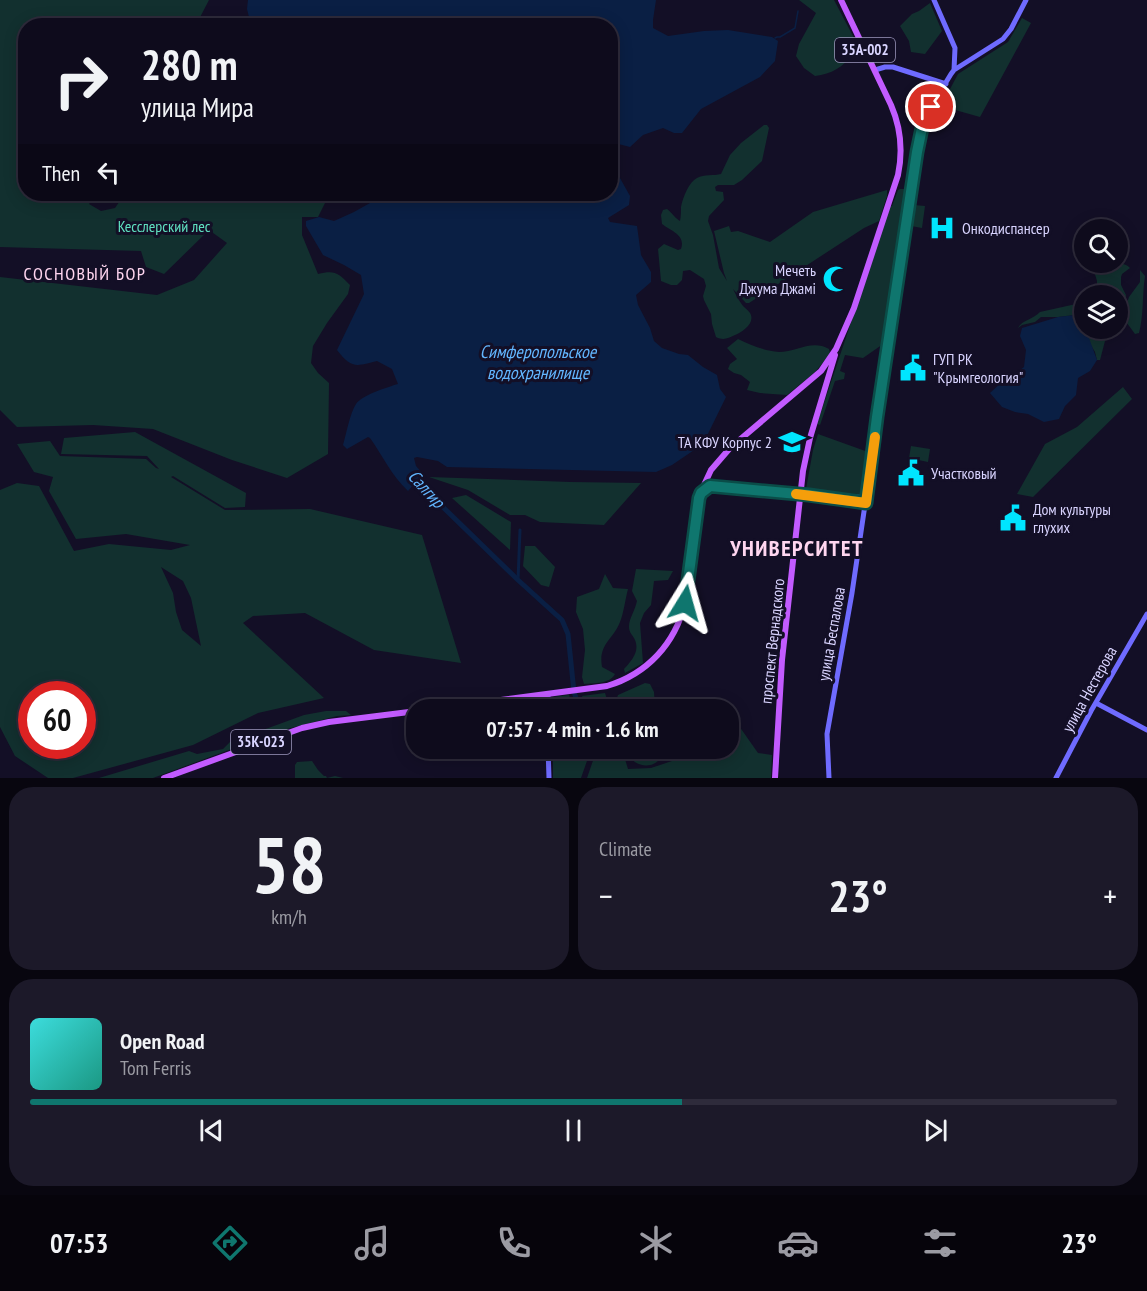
<!DOCTYPE html>
<html lang="en">
<head>
<meta charset="utf-8">
<style>
	:root { --surface:#0e0b1c; --page:#1c1929; --text:#f1f3f6; --muted:#9b9ba3; --line:#2e2b3b; --accent:#0f766e }
	body { margin:0; font-family:"PT Sans Narrow",sans-serif; background:var(--page); color:var(--text); height:100vh; display:flex; flex-direction:column; font-size:22px; white-space:nowrap }
	* { box-sizing:border-box; margin:0 }
	p { font-size:20px; color:var(--muted) }
	.icon { flex:none; width:33px; height:33px; fill:none; stroke:currentColor; stroke-width:2; stroke-linecap:round; stroke-linejoin:round }
	.map { position:relative; height:778px; overflow:hidden }
	.side { display:flex; flex-direction:column; gap:9px; padding:9px; background:#08060f; flex:1 }
	.side>* { flex:none }
	.hud { position:absolute; left:18px; top:18px; width:600px; height:183px; border-radius:24px; box-shadow:0 3px 15px #0003,0 0 0 2px var(--line); background:#0e0b1c; color:var(--text); overflow:hidden }
	.buttons { position:absolute; left:1074px; top:219px; display:grid; gap:12px }
	.buttons a { display:grid; place-items:center; width:54px; height:54px; border-radius:50%; background:var(--surface); box-shadow:0 3px 15px #0003,0 0 0 2px var(--line); font-size:30px }
	.speed { position:absolute; left:18px; top:681px; display:flex; gap:12px; font-size:30px; font-weight:700; text-align:center }
	.speed>* { display:grid; place-content:center; width:78px; height:78px; border-radius:50%; background:var(--surface); box-shadow:0 3px 15px #0003,0 0 0 2px var(--line); line-height:1 }
	.speed .limit { border:9px solid #d22; background:#fff; color:#111 }
	.pin { position:absolute; display:grid; place-items:center; width:51px; height:51px; color:#fff; margin:-26px; border:3px solid #fff; border-radius:50%; box-shadow:0 2px 6px #0007 }
	.me { position:absolute; width:66px; margin:-33px; rotate:8deg; stroke-linejoin:round; filter:drop-shadow(0 0 4px #0008) }
	.turn { display:flex; align-items:center; gap:21px; height:126px; padding:0 24px; font-size:27px }
	.turn .icon { width:78px; height:78px; stroke-width:2.5 }
	.turn b { display:block; font-size:42px; line-height:51px }
	.then { display:flex; align-items:center; height:57px; padding:0 24px; background:#0003; gap:12px; font-size:22px }
	.big { font-size:45px; font-weight:600; line-height:1.1 }
	.side .tile { flex:1; display:flex; flex-direction:column; justify-content:center; gap:9px; min-width:0; padding:0 21px; border-radius:24px; background:var(--page) }
	.side .dial { align-items:center; gap:0 }
	.dial b { font-size:78px; line-height:1 }
	.song { display:flex; align-items:center; gap:18px }
	.cover { width:72px; height:72px; border-radius:9px; background:linear-gradient(135deg,hsl(180 70% 55%),hsl(170 70% 35%)) }
	.played { height:6px; border-radius:3px; background:linear-gradient(90deg,var(--accent) 60%,var(--line) 60%) }
	.keys { display:flex; justify-content:space-around; direction:ltr }
	.heat { display:flex; justify-content:space-between; align-items:center; font-size:33px; direction:ltr }
	.side .tiles { flex:1; display:grid; gap:9px; grid-template-columns:1fr 1fr }
	.tile:last-child { grid-column:span 2 }
	.trip { position:absolute; left:406px; top:699px; width:333px; height:60px; border-radius:24px; background:var(--surface); box-shadow:0 3px 15px #0003,0 0 0 2px var(--line); font-weight:600; line-height:60px; text-align:center }
	.tabs { display:flex; height:96px; justify-content:space-around; align-items:center; background:#06040b; color:var(--muted) }
	.tabs .icon { width:42px; height:42px }
	.tabs .on { color:var(--accent) }
	.tabs b { font-size:27px; color:var(--text) }
	.map>svg:first-child { display:block }
</style>
</head>
<body>
<div class="map">
<svg width="1147" height="778" viewBox="0 0 1147 778">
	<rect width="100%" height="100%" fill="#130f26"/>
	<!-- green -->
	<path fill="#12302f" fill-rule="evenodd" d="M0,0H209L196,25L26,26V194H116L95,196L89,204L101,211L115,208L124,195L119,194H326V201L318,217H302V235L318,274C335,270 338,273 350,285L348,294L327,323L313,346L311,363L318,373L329,383L328,454L287,478L232,460L153,429L93,425L17,427L0,410V277L157,295L194,280L227,243L209,230L164,274L146,267L141,251L0,247Z
		M799,0H834L854,38L853,55C842,67 832,74 815,76L804,68L796,56L799,44L816,13Z
		M930,3L942,31L925,54L911,52L909,41L900,26L912,14L919,11Z
		M1022,18L1031,23L980,117L941,106L958,74L1008,42Z
		M764,125H767L769,128L762,161L742,180L734,185H718L715,187L716,191L723,192L724,200L709,216L708,221L713,235L719,268L727,281L724,273L714,231L729,226L731,232L738,231L770,242L813,212L887,190V196L879,221L864,228L749,303H746L733,289C736,295 739,301 743,306C745,308 748,310 750,313C756,323 742,332 735,335C728,338 724,341 716,337L712,324L711,314L704,300L703,296L706,286L704,279L690,270L683,271L682,280L677,285H671L661,281L658,249L664,244L678,250L681,249C686,235 671,231 662,224L661,215L663,210L667,209C672,213 676,219 680,221C681,216 681,212 681,207C683,197 689,182 697,178C704,174 714,176 721,174L730,155L741,143Z
		M900,189H904L908,194L886,342L863,358L845,355L840,371L845,373L844,379L835,381L820,425L817,424L890,206H892L898,190Z
		M914,205L925,206L922,228L911,226Z
		M1107,263C1114,263 1125,262 1130,268L1122,274L1121,277V285L1126,295L1124,311L1129,297L1140,282V270L1145,276C1142,295 1144,314 1139,333L1135,334L1124,319C1126,332 1113,333 1105,341L1100,360H1097L1095,352L1081,329L1084,328H1118V296L1088,295L1097,286V281L1094,271L1099,270Z
		M1084,299V314L1058,317H1041L1035,322L1022,325L1018,328C1022,320 1034,319 1040,312L1076,304Z
		M738,339C751,345 764,351 779,352C796,352 812,339 829,349L830,354L815,372L787,395L760,393L747,390L750,382L741,375L734,373L728,369L730,364L737,359L727,348Z
		M1123,387L1132,399L1033,497L1017,494L1045,444L1077,427Z
		M135,432L246,493L245,507L225,508L173,476L171,477L225,510L310,509L422,535L461,663L374,650L305,613L253,616L243,623L324,698L258,713L193,745L73,778H48L15,756L0,727V490L17,483L39,486L74,551L109,544L171,550L190,545L126,534L76,539L49,491L53,477L34,472L17,444L50,441L60,456L146,459L156,468L159,469L147,456L61,454L64,438ZM161,567L183,581L191,598L201,646L182,630L176,612L173,593ZM32,694H82V746H32Z
		M818,434L868,452L862,495L806,489L813,450Z
		M911,446L930,449L928,462L909,458Z
		M429,477L570,482L641,483L604,525L540,522L525,515H510L468,490Z
		M466,495L511,522L510,550L452,498Z
		M525,546H535L555,567L549,587L541,585L523,566Z
		M636,569L673,571L668,580L654,581L651,605L644,613L640,623L643,663L625,673L624,669C631,661 640,652 635,640C633,635 629,633 629,627C629,618 635,611 637,601L632,591Z
		M605,574L613,588L628,589C625,600 624,612 620,622C613,640 598,644 602,667L615,674C610,684 594,683 584,684L582,677L585,650L583,629L576,612L577,597L599,589Z
		M645,683L650,684L654,692L655,709H616L615,704L618,695Z
		M605,693L610,709H586L582,696Z
		M569,695L574,709H551V702L553,697Z
		M326,711H346L351,715L337,716L283,730L153,778H99L189,751L197,754L223,749L230,742L304,715Z
		M732,716L758,753L772,755L771,778H587L597,749H622L628,769L651,768L672,761L694,749L729,748V719Z
		M553,749H586L588,758L581,778H553Z
		M626,749V748L665,749C659,772 632,770 626,749Z
		M312,761L318,770L324,776H326L327,778L335,776L343,778H295V765L297,762Z"/>
	<!-- water -->
	<path fill="#0a1f44" d="M248,0H656L653,20V28L668,36L704,31L728,30L772,37L778,41L775,61L760,77L701,109L682,133H674L663,128L643,135L630,147L611,142L610,26L251,25L247,9Z
		M611,162L630,196L629,205L608,218L610,222L637,226L641,255L651,272V282L636,295L638,305L650,328L654,341L662,348L679,354L688,355L703,367L717,375L720,389L726,397L703,444L672,465L656,472L447,467L438,461L417,457L414,458L416,466L423,474L408,491C391,475 383,456 370,438L368,437L347,449L343,445C346,435 350,413 356,404C362,395 388,387 398,384L392,369L377,361C355,367 351,368 337,350L364,294L361,275L344,265L323,255L306,226V221L319,217L334,221L354,212L370,203L396,199L399,196L397,194H610Z
		M1084,314V328L1081,330L1089,338L1097,360L1090,371L1078,378L1076,395L1065,406L1059,419L1044,422L1028,414L1015,412L1002,407L990,393C1000,383 1012,376 1024,367L1026,350L1020,336L1022,328L1058,317Z"/>
	<g fill="none" stroke-linecap="round" stroke-linejoin="round">
		<!-- stream -->
		<path stroke="#0a1f44" stroke-width="1.5" d="M775,38L777,37H780L795,28L798,11"/>
		<!-- canal -->
		<path stroke="#0a1f44" stroke-width="3" d="M518,580L520,530"/>
		<!-- river -->
		<path stroke="#0a1f44" stroke-width="5" d="M413,478L518,580L562,620L568,634L574,692L580,710"/>
		<!-- secondary -->
		<path stroke="#6f6bff" stroke-width="5" d="M934,0L955,48L954,70
			M875,70L885,67H893L946,84
			M745,485L805,491
			M702,492L710,486H715L866,503
			M817,493L866,498
			M548,695V710
			M1096,703L1147,730
			M548,748L549,778
			M829,778L827,734L852,593L913,179L924,123L931,107L951,74L954,70L1003,39L1011,29L1026,0
			M1056,778L1091,711L1147,614"/>
		<!-- primary -->
		<path stroke="#c25bff" stroke-width="6" d="M426,710L607,686C647,674 675,644 685,603L699,497L704,485L711,470L730,448L821,371L836,349L854,308L898,175C903,151 901,128 891,105L841,0
			M164,778L302,728L329,722L417,711
			M775,778L782,660L803,471L810,438L835,355"/>
	</g>
	<g fill="none" stroke-linecap="round" stroke-linejoin="round">
		<!-- route casing -->
		<g stroke="#0a4d48" stroke-width="15">
			<path id="route" d="M685,603L699,498L701,493L710,486L809,495L866,503L877,417L917,152L922,128L931,107"/>
		</g>
		<!-- route -->
		<use href="#route" stroke="#0f766e" stroke-width="10"/>
		<!-- slow -->
		<path stroke="#f59e0b" stroke-width="10" d="M796,494L866,503L875,437"/>
	</g>
	<!-- icons -->
	<defs>
		<g id="hospital-bare" transform="scale(2.07)"><path d="M-5-5h3v3.5h4V-5h3V5h-3V1.5h-4V5h-3Z" fill="#00e5ff" stroke="#130f26" stroke-width="2.5" paint-order="stroke"/></g>
		<g id="mosque-bare" transform="scale(2.07)"><path d="M3.5-4.9A6 6 0 1 0 3.5 4.9A5 5 0 1 1 3.5-4.9Z" fill="#00e5ff" stroke="#130f26" stroke-width="2.5" paint-order="stroke"/></g>
		<g id="civic-bare" transform="scale(2.07)"><path d="M-.6-6.5H3V-4.5H.6V-3L4-1V1h2V6H-6V1h2V-1L-.6-3ZM-1.2 2.5V6h2.4V2.5Z" fill="#00e5ff" stroke="#130f26" stroke-width="2.5" paint-order="stroke"/></g>
		<g id="university-bare" transform="scale(2.07)"><path d="M0-5L7-2L0 1L-7-2ZM-4 1L0 2.5L4 1V4Q0 6-4 4Z" fill="#00e5ff" stroke="#130f26" stroke-width="2.5" paint-order="stroke"/></g>
	</defs>
	<g fill-rule="evenodd">
		<use href="#hospital-bare" x="942" y="228"/>
		<use href="#mosque-bare" x="836" y="279"/>
		<use href="#civic-bare" x="913" y="368"/>
		<use href="#university-bare" x="792" y="442"/>
		<use href="#civic-bare" x="911" y="473"/>
		<use href="#civic-bare" x="1013" y="518"/>
	</g>
	<g text-anchor="middle" stroke-width="6" stroke-linejoin="round" paint-order="stroke">
		<!-- shield labels -->
		<g fill="#130f26" stroke="#9e99be" stroke-width="1.5">
			<rect x="835" y="38" width="60" height="24" rx="4.5"/>
			<rect x="231" y="730" width="60" height="24" rx="4.5"/>
		</g>
		<g font-size="15" font-weight="bold" fill="#d9d4ff">
			<text x="865" y="55">35А-002</text>
			<text x="261" y="747">35К-023</text>
		</g>
		<!-- park labels -->
		<g font-size="16" fill="#5fe0c0" stroke="#130f26">
			<text x="164" y="232">Кесслерский лес</text>
		</g>
		<!-- poi labels -->
		<g font-size="16" fill="#d9d4ff" stroke="#130f26" text-anchor="start">
			<text x="962" y="234">Онкодиспансер</text>
			<text x="816" y="276" text-anchor="end">Мечеть<tspan x="816" dy="18">Джума Джамі</tspan></text>
			<text x="933" y="365">ГУП РК<tspan x="933" dy="18">"Крымгеология"</tspan></text>
			<text x="772" y="448" text-anchor="end">ТА КФУ Корпус 2</text>
			<text x="931" y="479">Участковый</text>
			<text x="1033" y="515">Дом культуры<tspan x="1033" dy="18">глухих</tspan></text>
		</g>
		<!-- street labels -->
		<g font-size="16" fill="#d9d4ff" stroke="#130f26">
			<text transform="translate(831 634) rotate(-80)" y="6">улица Беспалова</text>
			<text transform="translate(772 641) rotate(-84)" y="6">проспект Вернадского</text>
			<text transform="translate(1089 689) rotate(-61)" y="6">улица Нестерова</text>
		</g>
		<!-- neighbourhood labels -->
		<g font-size="18" letter-spacing="1.5" fill="#ffd6f0" stroke="#130f26">
			<text x="85" y="280">СОСНОВЫЙ БОР</text>
		</g>
		<!-- water labels -->
		<g font-size="18" font-style="italic" fill="#62b6ff" stroke="#130f26">
			<text x="538" y="358">Симферопольское<tspan x="538" dy="21">водохранилище</tspan></text>
			<text transform="translate(426 489) rotate(47)" y="6">Салгир</text>
		</g>
		<!-- district labels -->
		<g font-size="22" font-weight="bold" letter-spacing="1.5" fill="#ffd6f0" stroke="#130f26">
			<text x="797" y="556">УНИВЕРСИТЕТ</text>
		</g>
	</g>
</svg>
<div class="buttons">
<a><svg class="icon" aria-label="search" viewBox="0 0 24 24"><circle cx="10" cy="10" r="6"/><path d="M15 15l6 6"/></svg></a>
<a><svg class="icon" aria-label="layers" viewBox="0 0 24 24"><path d="M12 4l9 5-9 5-9-5zM3 14l9 5 9-5"/></svg></a>
</div>
<div class="speed"><div class="limit">60</div></div>
<div class="pin" style="left:931px;top:107px;background:#d93025"><svg class="icon" aria-label="arrive" viewBox="0 0 24 24"><path d="M6 21V4h12l-3 4 3 4H6"/></svg></div>
<svg class="me" style="left:685px;top:603px" viewBox="-20 -20 40 40"><path d="M0-17L14 15 0 8-14 15z" fill="#0f766e" stroke="#fff" stroke-width="4"/></svg>
<div class="trip">07:57 · 4 min · 1.6 km</div>
<div class="hud">
<div class="turn"><svg class="icon" aria-label="right" viewBox="0 0 24 24"><path d="M7 20v-9h11M14 6l5 5-5 5"/></svg><div><b>280 m</b>улица Мира</div></div>
<div class="then">Then<svg class="icon" aria-label="left" viewBox="0 0 24 24"><path d="M17 20v-9H6M10 6l-5 5 5 5"/></svg></div>
</div>
</div>
<section class="side">
<div class="tiles">
<div class="tile dial"><b>58</b><p>km/h</p></div>
<div class="tile"><p>Climate</p>
<div class="heat"><a>−</a><b class="big">23°</b><a>+</a></div>
</div>
<div class="tile">
<div class="song"><i class="cover"></i><div><b>Open Road</b><p>Tom Ferris</p></div></div>
<div class="played"></div>
<div class="keys"><svg class="icon" aria-label="previous" viewBox="0 0 24 24"><path d="M18 5L8 12l10 7zM5 5v14"/></svg><svg class="icon" aria-label="pause" viewBox="0 0 24 24"><path d="M8 5v14M16 5v14"/></svg><svg class="icon" aria-label="next" viewBox="0 0 24 24"><path d="M6 5l10 7-10 7zM19 5v14"/></svg></div>
</div>
</div>
</section>
<nav class="tabs">
<b>07:53</b>
<svg class="icon on" aria-label="directions" viewBox="0 0 24 24"><path d="M12 3l9 9-9 9-9-9zM9 14v-3h6M13 9l2 2-2 2"/></svg>
<svg class="icon" aria-label="music" viewBox="0 0 24 24"><path d="M9 18V5l10-2v13"/><circle cx="6" cy="18" r="3"/><circle cx="16" cy="16" r="3"/></svg>
<svg class="icon" aria-label="phone" viewBox="0 0 24 24"><path d="M5 4h4l2 5-3 2q2 4 5 5l2-3 5 2v4C11 20 4 13 5 4z"/></svg>
<svg class="icon" aria-label="climate" viewBox="0 0 24 24"><path d="M12 3v18M4 7l16 10M4 17L20 7"/></svg>
<svg class="icon" aria-label="car" viewBox="0 0 24 24"><path d="M5 17H2v-5l4-1 3-4h7l3 4 3 1v5h-3M9 17h6M6 11h13"/><circle cx="7" cy="17" r="2"/><circle cx="17" cy="17" r="2"/></svg>
<svg class="icon" aria-label="filters" viewBox="0 0 24 24"><path d="M4 7h16M4 17h16"/><circle cx="9" cy="7" r="2"/><circle cx="15" cy="17" r="2"/></svg>
<b>23°</b>
</nav>
</body>
</html>
